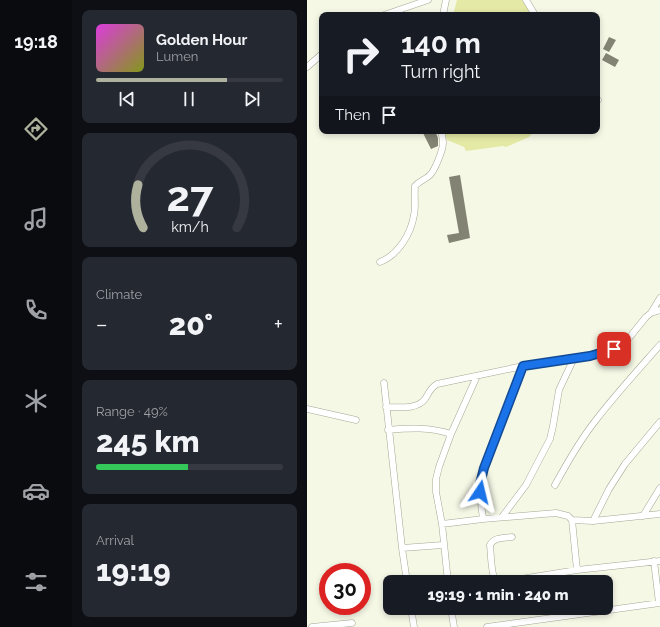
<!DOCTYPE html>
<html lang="en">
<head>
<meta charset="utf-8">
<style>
	:root { --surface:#171b24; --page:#242831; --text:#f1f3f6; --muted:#9ea1a6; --line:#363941; --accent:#aeb19c }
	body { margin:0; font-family:Raleway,sans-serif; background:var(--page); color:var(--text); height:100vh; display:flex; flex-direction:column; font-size:15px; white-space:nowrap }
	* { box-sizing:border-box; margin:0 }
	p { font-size:13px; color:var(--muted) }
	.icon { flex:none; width:22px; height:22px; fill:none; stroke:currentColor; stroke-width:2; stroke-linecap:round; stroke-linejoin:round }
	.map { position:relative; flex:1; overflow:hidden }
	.drawer { display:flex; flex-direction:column; gap:10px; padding:10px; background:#0d0f14; width:235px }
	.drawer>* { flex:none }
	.banner { position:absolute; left:12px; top:12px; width:281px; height:122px; border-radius:8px; box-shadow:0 2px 6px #0003; background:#171b24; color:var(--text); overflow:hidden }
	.speed { position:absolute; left:12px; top:563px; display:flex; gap:8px; font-size:20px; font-weight:700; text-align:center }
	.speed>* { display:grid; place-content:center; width:52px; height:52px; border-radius:50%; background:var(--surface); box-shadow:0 2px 6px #0003; line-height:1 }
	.speed .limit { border:6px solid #d22; background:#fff; color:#111 }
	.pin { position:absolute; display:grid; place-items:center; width:34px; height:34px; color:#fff; margin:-17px; border-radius:8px; box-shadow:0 2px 6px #0006 }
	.me { position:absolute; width:44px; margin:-22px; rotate:10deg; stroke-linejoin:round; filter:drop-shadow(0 0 3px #0008) }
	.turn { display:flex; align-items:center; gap:14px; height:84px; padding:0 16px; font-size:18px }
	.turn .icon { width:52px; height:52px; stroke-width:2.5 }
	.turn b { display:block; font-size:28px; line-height:34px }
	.then { display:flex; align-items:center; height:38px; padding:0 16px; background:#0003; gap:8px; font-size:15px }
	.big { font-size:30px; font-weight:800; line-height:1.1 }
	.drawer .widget { flex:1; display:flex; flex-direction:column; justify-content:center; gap:6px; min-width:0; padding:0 14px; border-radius:8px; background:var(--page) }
	.drawer .dial { align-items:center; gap:0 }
	.dial svg { height:104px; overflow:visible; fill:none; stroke:var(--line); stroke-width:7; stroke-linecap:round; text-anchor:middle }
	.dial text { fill:var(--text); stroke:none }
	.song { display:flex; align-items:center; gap:12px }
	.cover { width:48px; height:48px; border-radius:6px; background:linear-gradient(135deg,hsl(300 70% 55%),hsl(70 70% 35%)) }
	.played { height:4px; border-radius:2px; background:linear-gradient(90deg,var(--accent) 70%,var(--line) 70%) }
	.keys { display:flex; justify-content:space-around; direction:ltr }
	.heat { display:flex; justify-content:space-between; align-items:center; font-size:22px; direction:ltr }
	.charge { height:6px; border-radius:3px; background:linear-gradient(90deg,#34c759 49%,var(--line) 0) }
	.trip { position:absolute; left:76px; top:575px; width:230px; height:40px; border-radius:8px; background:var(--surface); box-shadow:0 2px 6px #0003; font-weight:800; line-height:40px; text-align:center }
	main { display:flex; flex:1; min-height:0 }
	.dock { display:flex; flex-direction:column; width:72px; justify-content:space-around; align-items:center; background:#090b0e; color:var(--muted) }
	.dock .icon { width:28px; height:28px }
	.dock .selected { color:var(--accent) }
	.dock b { font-size:18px; color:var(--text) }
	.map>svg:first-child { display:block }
</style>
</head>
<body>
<main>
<nav class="dock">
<b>19:18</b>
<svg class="icon selected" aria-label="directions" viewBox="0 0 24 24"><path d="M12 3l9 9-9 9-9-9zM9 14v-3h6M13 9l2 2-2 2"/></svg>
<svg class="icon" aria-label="music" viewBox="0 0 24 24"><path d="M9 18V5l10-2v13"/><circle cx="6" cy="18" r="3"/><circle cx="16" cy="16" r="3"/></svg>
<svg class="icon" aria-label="phone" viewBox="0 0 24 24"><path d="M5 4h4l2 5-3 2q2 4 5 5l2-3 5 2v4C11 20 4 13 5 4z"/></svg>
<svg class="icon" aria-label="climate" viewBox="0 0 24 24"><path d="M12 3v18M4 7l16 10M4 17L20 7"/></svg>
<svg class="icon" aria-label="car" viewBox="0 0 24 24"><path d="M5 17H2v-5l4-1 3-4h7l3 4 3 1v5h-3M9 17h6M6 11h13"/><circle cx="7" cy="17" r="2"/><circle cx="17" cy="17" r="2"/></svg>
<svg class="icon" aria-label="filters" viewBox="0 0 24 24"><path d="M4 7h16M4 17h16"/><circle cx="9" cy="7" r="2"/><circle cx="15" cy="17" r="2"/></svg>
</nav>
<section class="drawer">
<div class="widget">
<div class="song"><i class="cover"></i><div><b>Golden Hour</b><p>Lumen</p></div></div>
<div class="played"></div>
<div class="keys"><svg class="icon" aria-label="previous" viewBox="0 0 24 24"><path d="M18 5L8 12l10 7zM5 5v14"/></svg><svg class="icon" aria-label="pause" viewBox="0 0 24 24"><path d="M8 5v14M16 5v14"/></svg><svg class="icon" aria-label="next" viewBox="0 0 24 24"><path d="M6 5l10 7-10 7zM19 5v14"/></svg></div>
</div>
<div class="widget dial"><svg viewBox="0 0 100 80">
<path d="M14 69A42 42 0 1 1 86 69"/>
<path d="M14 69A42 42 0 0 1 10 36" stroke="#aeb19c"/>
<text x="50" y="56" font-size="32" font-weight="700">27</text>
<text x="50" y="72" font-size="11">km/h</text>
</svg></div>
<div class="widget"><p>Climate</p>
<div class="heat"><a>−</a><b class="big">20°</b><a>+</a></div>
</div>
<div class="widget"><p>Range · 49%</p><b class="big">245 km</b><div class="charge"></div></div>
<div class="widget"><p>Arrival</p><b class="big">19:19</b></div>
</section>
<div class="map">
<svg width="353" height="627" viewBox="0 0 353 627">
	<rect width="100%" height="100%" fill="#f6f8e6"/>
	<!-- green -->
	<path fill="#e4eaa5" d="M150,0H215L225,15H146Z
		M137,131H227L222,137L199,147L196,146L159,151L157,147L140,140Z"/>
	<!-- building -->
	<path fill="#828373" d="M302,37L309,40L302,52L296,49Z
		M299,53L312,60L308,67L295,60Z
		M115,131H128L131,138V146L124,149Z
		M153,175L163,238L142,243L140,235L152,233L142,177Z"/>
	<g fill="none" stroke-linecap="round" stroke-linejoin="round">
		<!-- street casing -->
		<g stroke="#a5a695" stroke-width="7">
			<path id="street" d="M219,0L228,15
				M77,15L121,0
				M136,15L139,0
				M0,67L15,54
				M290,99L291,100
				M73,262C91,255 104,234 107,215C109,206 107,196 108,186C112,181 118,180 123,175C128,170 136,150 136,143C136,139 135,135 134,131
				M344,313L353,298
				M77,383L95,548L100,582
				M79,407C91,407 110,410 118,399C122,393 123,388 130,384L216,366L283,356L294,353L307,349L322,338L339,317L344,313L353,310
				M0,409L49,420
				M81,430C103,428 123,427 144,434
				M248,485C260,463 273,440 289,420C309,394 331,370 353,345
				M336,516L353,488
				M195,517L219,485L243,439L246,426L252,390L267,358
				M176,519C173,497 172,489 177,468L216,366
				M265,520L270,570
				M286,521L302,489L318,464L353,422
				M135,524L176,519L249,513L261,516L265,520L286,521L353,514
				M205,537C197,538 187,537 183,545C184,553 184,574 188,579C190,581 192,581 195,582L270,570L353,561
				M95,548L136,545
				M347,561L352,603
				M141,582L135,524L129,492V479L132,467L144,434L170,376
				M104,608L107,627
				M144,608L147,627
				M5,627L45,623
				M180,627L353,603"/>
		</g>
		<!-- street -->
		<use href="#street" stroke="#fff" stroke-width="6"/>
	</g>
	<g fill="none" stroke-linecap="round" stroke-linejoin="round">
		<!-- route casing -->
		<g stroke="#114b97" stroke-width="10">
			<path id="route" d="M173,492V484L177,468L216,366L283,356L307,349"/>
		</g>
		<!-- route -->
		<use href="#route" stroke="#1a73e8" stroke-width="7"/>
	</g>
</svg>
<div class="speed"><div class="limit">30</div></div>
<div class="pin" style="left:307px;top:349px;background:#d93025"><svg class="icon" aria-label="arrive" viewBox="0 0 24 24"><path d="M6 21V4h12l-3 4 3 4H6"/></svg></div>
<svg class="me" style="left:173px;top:492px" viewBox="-20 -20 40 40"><path d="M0-17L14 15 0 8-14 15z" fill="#1a73e8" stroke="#fff" stroke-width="4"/></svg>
<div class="trip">19:19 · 1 min · 240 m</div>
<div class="banner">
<div class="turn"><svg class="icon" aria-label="right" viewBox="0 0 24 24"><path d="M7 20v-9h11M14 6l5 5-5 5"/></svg><div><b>140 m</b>Turn right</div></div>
<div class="then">Then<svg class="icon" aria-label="arrive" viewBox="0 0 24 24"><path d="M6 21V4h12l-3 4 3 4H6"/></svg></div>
</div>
</div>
</main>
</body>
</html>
